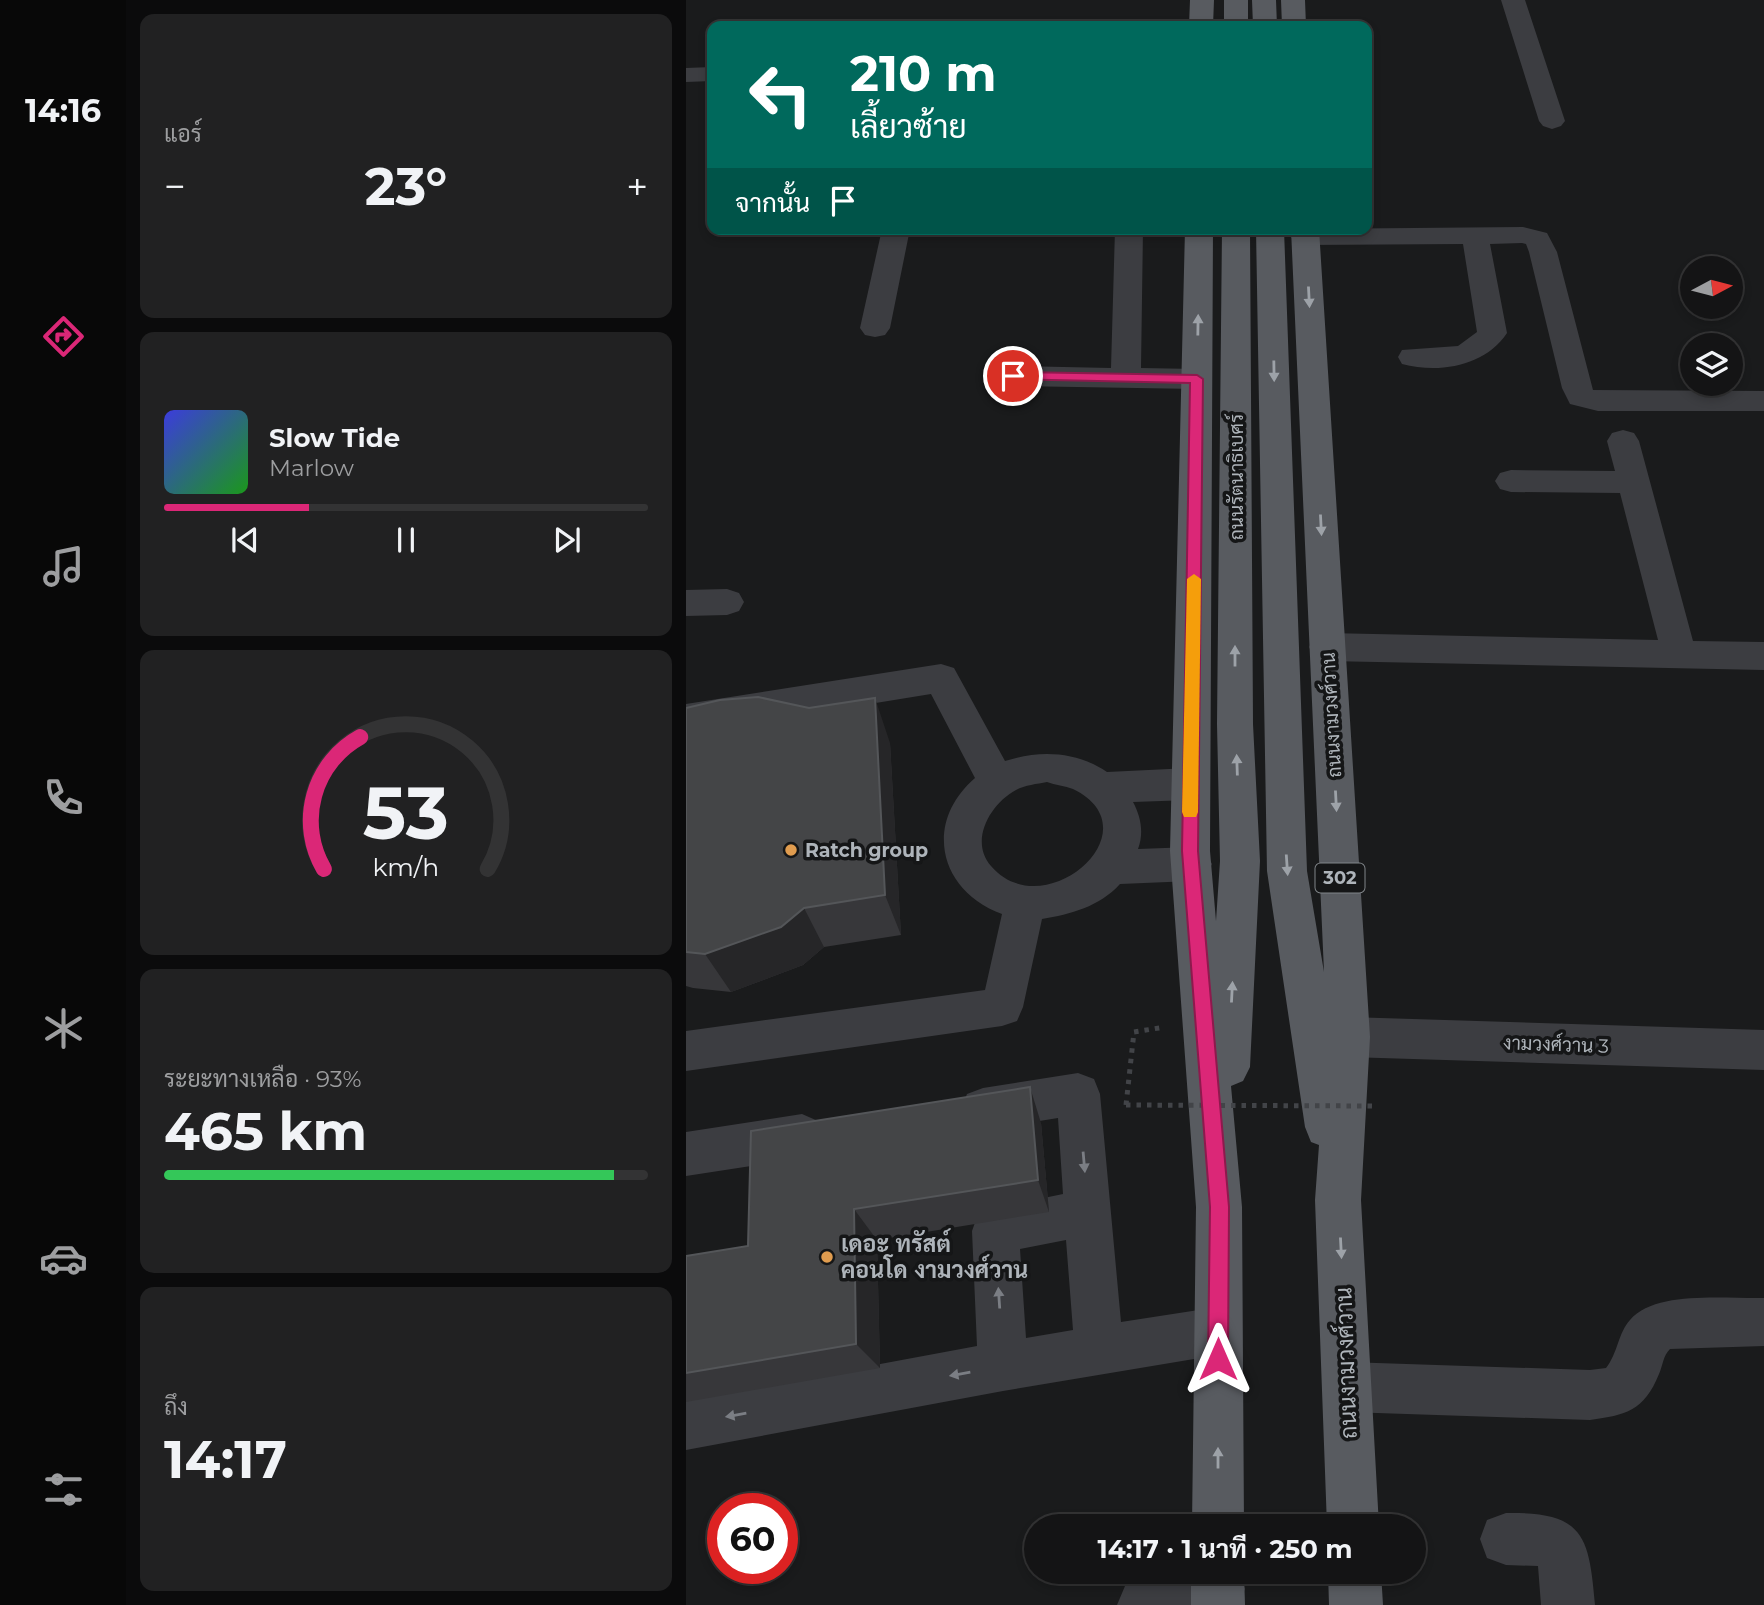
<!DOCTYPE html>
<html lang="th">
<head>
<meta charset="utf-8">
<style>
	:root { --surface:#141415; --page:#212122; --text:#f1f3f6; --muted:#9d9ea0; --line:#333334; --accent:#db2777 }
	body { margin:0; font-family:Montserrat,Sarabun,sans-serif; background:var(--page); color:var(--text); height:100vh; display:flex; flex-direction:column; font-size:26px; white-space:nowrap }
	* { box-sizing:border-box; margin:0 }
	p { font-size:23px; color:var(--muted) }
	.icon { flex:none; width:38px; height:38px; fill:none; stroke:currentColor; stroke-width:2; stroke-linecap:round; stroke-linejoin:round }
	.map { position:relative; flex:1; overflow:hidden }
	.drawer { display:flex; flex-direction:column; gap:14px; padding:14px; background:#0b0b0c; width:560px }
	.drawer>* { flex:none }
	.banner { position:absolute; left:21px; top:21px; width:665px; height:214px; border-radius:14px; box-shadow:0 4px 10px #0003,0 0 0 2px var(--line); background:#00695c; color:#fff; overflow:hidden }
	.needle { width:46px; rotate:83deg }
	.controls { position:absolute; left:994px; top:256px; display:grid; gap:14px }
	.controls a { display:grid; place-items:center; width:63px; height:63px; border-radius:50%; background:var(--surface); box-shadow:0 4px 10px #0003,0 0 0 2px var(--line); font-size:35px }
	.speed { position:absolute; left:21px; top:1493px; display:flex; gap:14px; font-size:35px; font-weight:700; text-align:center }
	.speed>* { display:grid; place-content:center; width:91px; height:91px; border-radius:50%; background:var(--surface); box-shadow:0 4px 10px #0003,0 0 0 2px var(--line); line-height:1 }
	.speed .limit { border:10px solid #d22; background:#fff; color:#111 }
	.pin { position:absolute; display:grid; place-items:center; width:60px; height:60px; color:#fff; margin:-30px; border:4px solid #fff; border-radius:50%; box-shadow:0 2px 7px #0007 }
	.me { position:absolute; width:77px; margin:-38px; rotate:0deg; stroke-linejoin:round; filter:drop-shadow(0 0 5px #0008) }
	.turn { display:flex; align-items:center; gap:24px; height:147px; padding:0 28px; font-size:32px }
	.turn .icon { width:91px; height:91px; stroke-width:2.5 }
	.turn b { display:block; font-size:49px; line-height:60px }
	.then { display:flex; align-items:center; height:66px; padding:0 28px; background:#0003; gap:14px; font-size:26px }
	.big { font-size:52px; font-weight:700; line-height:1.1 }
	.drawer .card { flex:1; display:flex; flex-direction:column; justify-content:center; gap:10px; min-width:0; padding:0 24px; border-radius:14px; background:var(--page) }
	.drawer .dial { align-items:center; gap:0 }
	.dial svg { height:182px; overflow:visible; fill:none; stroke:var(--line); stroke-width:7; stroke-linecap:round; text-anchor:middle }
	.dial text { fill:var(--text); stroke:none }
	.song { display:flex; align-items:center; gap:21px }
	.cover { width:84px; height:84px; border-radius:10px; background:linear-gradient(135deg,hsl(240 70% 55%),hsl(120 70% 35%)) }
	.played { height:7px; border-radius:4px; background:linear-gradient(90deg,var(--accent) 30%,var(--line) 30%) }
	.keys { display:flex; justify-content:space-around; direction:ltr }
	.heat { display:flex; justify-content:space-between; align-items:center; font-size:38px; direction:ltr }
	.charge { height:10px; border-radius:5px; background:linear-gradient(90deg,#34c759 93%,var(--line) 0) }
	.trip { position:absolute; left:338px; top:1514px; width:402px; height:70px; border-radius:35px; background:var(--surface); box-shadow:0 4px 10px #0003,0 0 0 2px var(--line); font-weight:700; line-height:70px; text-align:center }
	main { display:flex; flex:1; min-height:0 }
	.tab-bar { display:flex; flex-direction:column; width:126px; justify-content:space-around; align-items:center; background:#080808; color:var(--muted) }
	.tab-bar .icon { width:49px; height:49px }
	.tab-bar .on { color:var(--accent) }
	.tab-bar b { font-size:32px; color:var(--text) }
	.map>svg:first-child { display:block }
</style>
</head>
<body>
<main>
<nav class="tab-bar">
<b>14:16</b>
<svg class="icon on" aria-label="directions" viewBox="0 0 24 24"><path d="M12 3l9 9-9 9-9-9zM9 14v-3h6M13 9l2 2-2 2"/></svg>
<svg class="icon" aria-label="music" viewBox="0 0 24 24"><path d="M9 18V5l10-2v13"/><circle cx="6" cy="18" r="3"/><circle cx="16" cy="16" r="3"/></svg>
<svg class="icon" aria-label="phone" viewBox="0 0 24 24"><path d="M5 4h4l2 5-3 2q2 4 5 5l2-3 5 2v4C11 20 4 13 5 4z"/></svg>
<svg class="icon" aria-label="climate" viewBox="0 0 24 24"><path d="M12 3v18M4 7l16 10M4 17L20 7"/></svg>
<svg class="icon" aria-label="car" viewBox="0 0 24 24"><path d="M5 17H2v-5l4-1 3-4h7l3 4 3 1v5h-3M9 17h6M6 11h13"/><circle cx="7" cy="17" r="2"/><circle cx="17" cy="17" r="2"/></svg>
<svg class="icon" aria-label="filters" viewBox="0 0 24 24"><path d="M4 7h16M4 17h16"/><circle cx="9" cy="7" r="2"/><circle cx="15" cy="17" r="2"/></svg>
</nav>
<section class="drawer">
<div class="card"><p>แอร์</p>
<div class="heat"><a>−</a><b class="big">23°</b><a>+</a></div>
</div>
<div class="card">
<div class="song"><i class="cover"></i><div><b>Slow Tide</b><p>Marlow</p></div></div>
<div class="played"></div>
<div class="keys"><svg class="icon" aria-label="previous" viewBox="0 0 24 24"><path d="M18 5L8 12l10 7zM5 5v14"/></svg><svg class="icon" aria-label="pause" viewBox="0 0 24 24"><path d="M8 5v14M16 5v14"/></svg><svg class="icon" aria-label="next" viewBox="0 0 24 24"><path d="M6 5l10 7-10 7zM19 5v14"/></svg></div>
</div>
<div class="card dial"><svg viewBox="0 0 100 80">
<path d="M14 69A42 42 0 1 1 86 69"/>
<path d="M14 69A42 42 0 0 1 30 11" stroke="#db2777"/>
<text x="50" y="56" font-size="32" font-weight="700">53</text>
<text x="50" y="72" font-size="11">km/h</text>
</svg></div>
<div class="card"><p>ระยะทางเหลือ · 93%</p><b class="big">465 km</b><div class="charge"></div></div>
<div class="card"><p>ถึง</p><b class="big">14:17</b></div>
</section>
<div class="map">
<svg width="1078" height="1605" viewBox="0 0 1078 1605">
	<rect width="100%" height="100%" fill="#1a1b1c"/>
	<g fill="none" stroke-linecap="round" stroke-linejoin="round">
		<!-- path -->
		<path stroke="#424448" stroke-width="5" stroke-dasharray="4.5 6" stroke-linecap="butt" d="M440,1105L448,1032L479,1027"/>
		<!-- minor -->
		<path fill="#3c3d41" fill-rule="evenodd" d="M815,0H839L879,121L875,126L866,129L857,126L853,121Z
			M26,67V81L0,82V68Z
			M837,227L861,233L871,252L907,390L1078,391V411H912L884,404L876,388L843,252L840,244L836,243L804,244L821,333C799,366 754,374 716,364L712,357L716,350L772,346L791,332L777,244L619,245L609,243L605,237L609,231L617,229Z
			M196,229H224L204,328L199,335L189,337L179,335L174,328Z
			M429,229H457L455,368L511,369L522,372L526,379L522,386L511,389L327,386L316,383L312,376L316,369L327,366L425,368Z
			M937,430L948,433L953,441L1007,641L1078,642V670L641,661L628,657L623,647L628,637L641,633L972,640L934,493L825,492L814,489L809,481L814,473L825,470L929,471L921,441L926,433Z
			M41,589L53,593L58,602L53,611L41,615L0,616V590Z
			M255,664L268,668L319,761C353,750 390,751 421,772L504,768L517,773L523,784L517,795L504,800L447,802C455,817 458,833 452,849L506,847L520,852L526,864L520,876L506,881L434,884C413,907 385,914 356,919L337,1007L331,1021L316,1026L0,1071V1031L299,990L316,914C253,891 237,823 289,778L245,694L0,734V704ZM361,782C369,785 379,786 387,789C471,830 358,928 305,866C283,841 304,804 330,790C339,785 351,784 361,782Z
			M662,1017L1078,1030V1070L662,1057L647,1051L640,1037L647,1023Z
			M392,1073L408,1079L414,1094L435,1322L532,1307L549,1314L556,1331L549,1348L532,1355L317,1391L0,1450V1400L291,1346L286,1231L292,1214L309,1208L377,1194L372,1118L297,1130L281,1124L275,1109L281,1094L297,1088ZM380,1240L387,1330L340,1338L334,1249Z
			M116,1114L132,1121L138,1136L132,1151L116,1158L0,1176V1132Z
			M1078,1298V1346L984,1349C977,1356 977,1365 973,1374C958,1411 940,1415 904,1420L661,1412L643,1405L636,1387L643,1369L661,1362L904,1370L920,1368C932,1353 932,1333 944,1320C969,1290 1040,1299 1078,1298Z
			M820,1513C897,1512 903,1534 909,1605H855L852,1566L820,1565L801,1558L794,1539L801,1520Z
			M489,1572H552L559,1589L552,1605H431L439,1586L458,1578Z"/>
		<!-- major -->
		<path fill="#585b60" fill-rule="evenodd" d="M504,0H528L527,26H503Z
			M538,0H562V26H538Z
			M566,0H590L591,26H567Z
			M595,0H619L620,26H596Z
			M499,229H527L524,851L530,921L534,861L531,724L536,229H564L567,724L574,861L564,1067L557,1081L545,1086L556,1207L558,1526H506L510,1207L484,851Z
			M570,229H598L621,871L638,972L605,229H633L684,1037L675,1200L693,1526H641L629,1200L633,1145L625,1142L619,1127L581,871Z
			M505,1572H558L559,1605H505Z
			M642,1572H695L697,1605H643Z"/>
		<!-- path-bridge -->
		<path stroke="#424448" stroke-width="5" stroke-dasharray="4.5 6" stroke-linecap="butt" d="M440,1105L690,1106"/>
	</g>
	<!-- wall -->
	<path fill="#37373a" d="M0,708L204,743L215,935L138,947L117,965L45,992L7,988L0,986Z
		M355,1123L363,1212L191,1240L194,1368L0,1402V1256L62,1246Z"/>
	<!-- shaded-wall -->
	<path fill="#262628" d="M189,698L204,743L215,935L199,895Z
		M118,908L138,947L117,965L45,992L19,954Z
		M344,1087L355,1123L363,1212L352,1180Z
		M168,1209L191,1240L194,1368L170,1344Z"/>
	<!-- building -->
	<path fill="#444547" stroke="#545659" stroke-width="2" d="M72,697L123,708L189,698L199,895L118,908L95,927L19,954L0,952V708L34,700Z
		M344,1087L352,1180L168,1209L170,1344L0,1373V1256L62,1246L65,1131Z"/>
	<!-- one-way arrows -->
	<defs><path id="oneway-solid" d="M-6-.8H1V-3.2L6.5 0L1 3.2V.8H-6Z" transform="scale(1.75)"/></defs>
	<g fill="#9da2a8">
		<use href="#oneway-solid" transform="translate(623 297) rotate(87)"/>
		<use href="#oneway-solid" transform="translate(512 325) rotate(-89)"/>
		<use href="#oneway-solid" transform="translate(588 371) rotate(89)"/>
		<use href="#oneway-solid" transform="translate(635 525) rotate(87)"/>
		<use href="#oneway-solid" transform="translate(549 656) rotate(-90)"/>
		<use href="#oneway-solid" transform="translate(551 765) rotate(-92)"/>
		<use href="#oneway-solid" transform="translate(650 801) rotate(87)"/>
		<use href="#oneway-solid" transform="translate(601 865) rotate(86)"/>
		<use href="#oneway-solid" transform="translate(546 992) rotate(-87)"/>
		<use href="#oneway-solid" transform="translate(655 1248) rotate(87)"/>
		<use href="#oneway-solid" transform="translate(532 1458) rotate(-90)"/>
	</g>
	<g fill="#7b7e84">
		<use href="#oneway-solid" transform="translate(398 1162) rotate(85)"/>
		<use href="#oneway-solid" transform="translate(313 1298) rotate(-94)"/>
		<use href="#oneway-solid" transform="translate(274 1374) rotate(170)"/>
		<use href="#oneway-solid" transform="translate(50 1415) rotate(170)"/>
	</g>
	<!-- route -->
	<path fill="#db2777" stroke="#8e194d" stroke-width="2" d="M327,372L511,375L517,379L512,851L543,1207L542,1359L539,1366L532,1369L525,1366L522,1359L524,1207L496,851L504,383L323,379L321,376Z"/>
	<!-- slow -->
	<path fill="#f59e0b" d="M508,574L515,579L512,812L510,817H498L496,812L501,579Z"/>
	<!-- markers -->
	<g fill="#e09c4f" stroke="#151617" stroke-width="2.5">
		<circle cx="105" cy="850" r="7"/>
		<circle cx="141" cy="1257" r="7"/>
	</g>
	<g text-anchor="middle" stroke-width="7" stroke-linejoin="round" paint-order="stroke">
		<!-- shield labels -->
		<rect fill="#151617" stroke="#808589" stroke-width="2" x="629.5" y="863.5" width="49" height="29" rx="5"/>
		<g font-size="18" font-weight="bold" fill="#aeb4ba">
			<text x="654" y="884">302</text>
		</g>
		<!-- street labels -->
		<g font-size="19" fill="#aeb4ba" stroke="#151617">
			<text transform="translate(550 477) rotate(-90)" y="7">ถนนรัตนาธิเบศร์</text>
			<text transform="translate(645 715) rotate(-93)" y="7">ถนนงามวงศ์วาน</text>
			<text transform="translate(870 1044) rotate(2)" y="7">งามวงศ์วาน 3</text>
		</g>
		<!-- poi labels -->
		<g font-size="19" font-weight="bold" fill="#aeb4ba" stroke="#151617" text-anchor="start">
			<text x="119" y="857">Ratch group</text>
		</g>
		<!-- near-poi labels -->
		<g font-size="23" font-weight="bold" fill="#aeb4ba" stroke="#151617" text-anchor="start">
			<text x="155" y="1252">เดอะ ทรัสต์<tspan x="155" dy="26">คอนโด งามวงศ์วาน</tspan></text>
		</g>
		<!-- near-street labels -->
		<g font-size="23" fill="#aeb4ba" stroke="#151617">
			<text transform="translate(660 1363) rotate(-92)" y="8">ถนนงามวงศ์วาน</text>
		</g>
	</g>
</svg>
<div class="controls">
<a><svg class="needle" viewBox="-14 -14 28 28"><path d="M0-13l5 13h-10z" fill="#e53935"/><path d="M0 13l5-13h-10z" fill="#9d9ea0"/></svg></a>
<a><svg class="icon" aria-label="layers" viewBox="0 0 24 24"><path d="M12 4l9 5-9 5-9-5zM3 14l9 5 9-5"/></svg></a>
</div>
<div class="speed"><div class="limit">60</div></div>
<div class="pin" style="left:327px;top:376px;background:#d93025"><svg class="icon" aria-label="arrive" viewBox="0 0 24 24"><path d="M6 21V4h12l-3 4 3 4H6"/></svg></div>
<svg class="me" style="left:532px;top:1359px" viewBox="-20 -20 40 40"><path d="M0-17L14 15 0 8-14 15z" fill="#db2777" stroke="#fff" stroke-width="4"/></svg>
<div class="trip">14:17 · 1 นาที · 250 m</div>
<div class="banner">
<div class="turn"><svg class="icon" aria-label="left" viewBox="0 0 24 24"><path d="M17 20v-9H6M10 6l-5 5 5 5"/></svg><div><b>210 m</b>เลี้ยวซ้าย</div></div>
<div class="then">จากนั้น<svg class="icon" aria-label="arrive" viewBox="0 0 24 24"><path d="M6 21V4h12l-3 4 3 4H6"/></svg></div>
</div>
</div>
</main>
</body>
</html>
